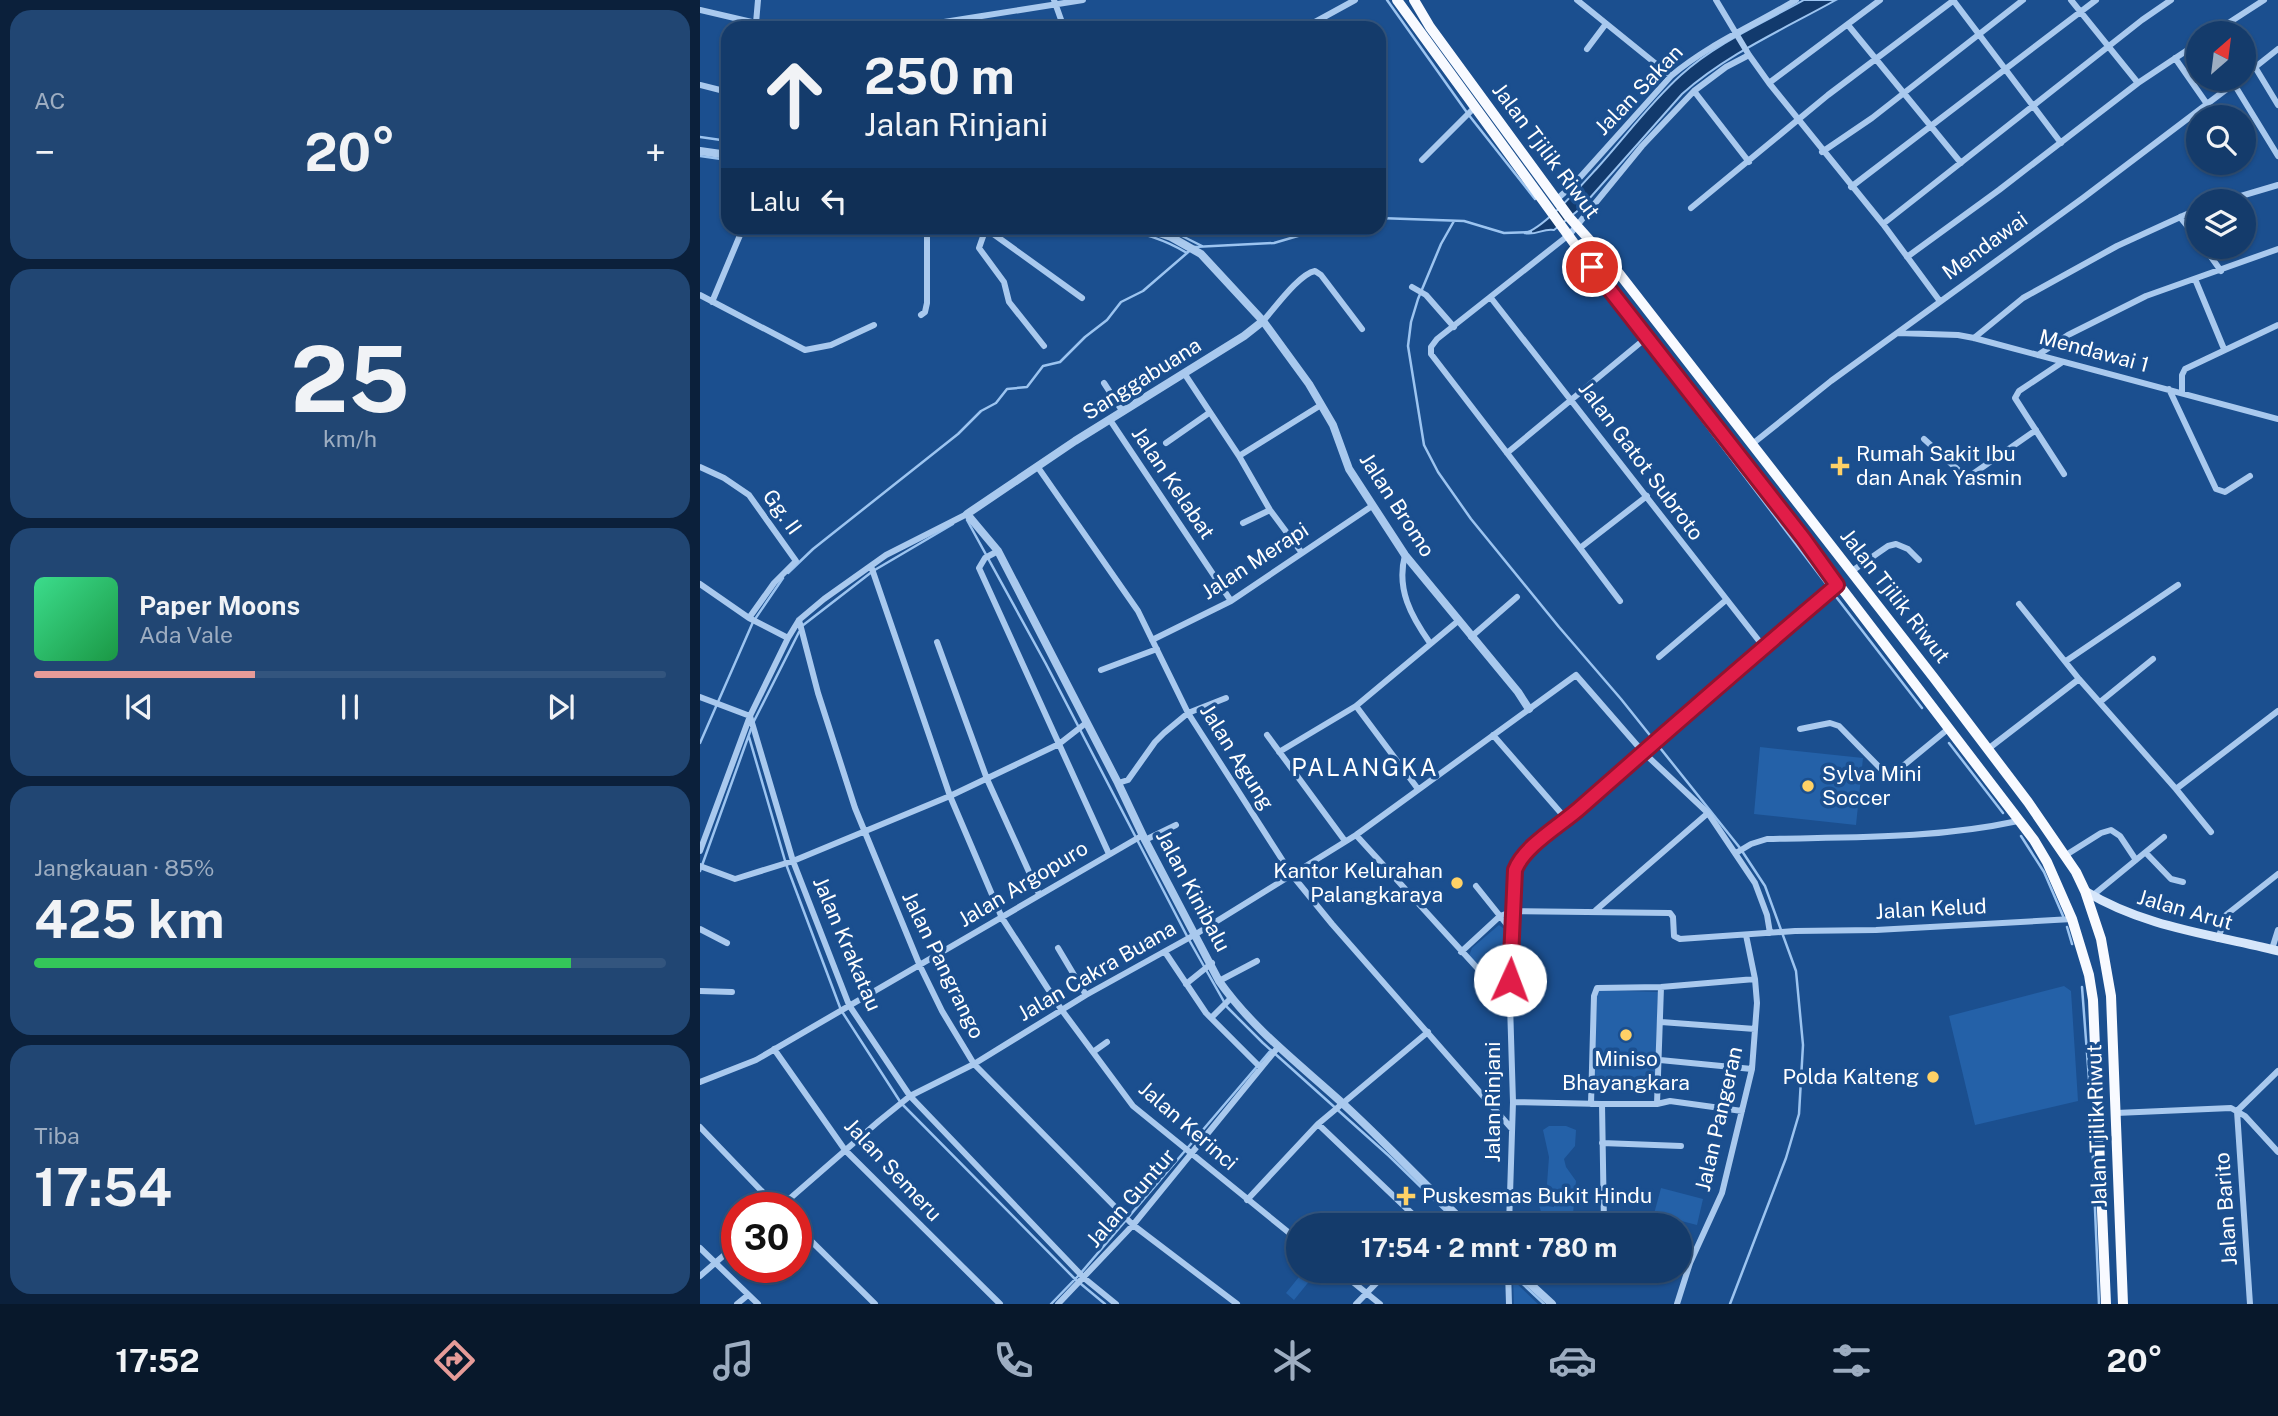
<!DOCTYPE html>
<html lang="id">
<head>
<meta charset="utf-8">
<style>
	:root { --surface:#143b6b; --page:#214673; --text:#f1f3f6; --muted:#9dadc1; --line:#33557e; --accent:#e69b98 }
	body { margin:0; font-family:"Public Sans",sans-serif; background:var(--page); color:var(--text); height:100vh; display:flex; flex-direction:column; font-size:26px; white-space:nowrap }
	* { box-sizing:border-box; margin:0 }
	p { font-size:23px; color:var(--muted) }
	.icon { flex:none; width:38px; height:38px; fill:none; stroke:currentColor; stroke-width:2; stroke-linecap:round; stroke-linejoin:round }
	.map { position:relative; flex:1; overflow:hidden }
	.drawer { display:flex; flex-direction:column; gap:10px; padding:10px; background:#0b203b; width:700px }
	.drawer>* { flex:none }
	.top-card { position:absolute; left:21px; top:21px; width:665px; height:214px; border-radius:21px; box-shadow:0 2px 5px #0004,0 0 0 2px var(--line); background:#143b6b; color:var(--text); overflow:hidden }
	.needle { width:46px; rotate:28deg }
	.tools { position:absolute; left:1486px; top:21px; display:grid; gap:14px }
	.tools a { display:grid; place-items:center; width:70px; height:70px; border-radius:50%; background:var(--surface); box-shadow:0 2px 5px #0004,0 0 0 2px var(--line); font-size:35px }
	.speed { position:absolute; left:21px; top:1192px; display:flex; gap:14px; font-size:35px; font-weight:700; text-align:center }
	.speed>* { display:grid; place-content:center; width:91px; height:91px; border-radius:50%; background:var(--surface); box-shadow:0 2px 5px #0004,0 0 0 2px var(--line); line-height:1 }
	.speed .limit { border:10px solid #d22; background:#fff; color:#111 }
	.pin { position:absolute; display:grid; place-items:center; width:60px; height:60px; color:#fff; margin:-30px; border:4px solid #fff; border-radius:50%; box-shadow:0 2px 7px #0007 }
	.me { position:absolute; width:77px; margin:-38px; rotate:2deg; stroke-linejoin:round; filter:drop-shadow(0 0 5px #0008) }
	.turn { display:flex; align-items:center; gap:24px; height:147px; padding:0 28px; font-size:32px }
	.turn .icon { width:91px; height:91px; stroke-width:2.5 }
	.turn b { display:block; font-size:49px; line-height:60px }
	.then { display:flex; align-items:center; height:66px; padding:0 28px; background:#0003; gap:14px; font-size:26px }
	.big { font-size:52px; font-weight:700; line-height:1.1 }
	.drawer .card { flex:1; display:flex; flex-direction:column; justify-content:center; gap:10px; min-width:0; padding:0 24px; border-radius:21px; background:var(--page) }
	.drawer .dial { align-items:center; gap:0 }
	.dial b { font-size:91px; line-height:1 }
	.song { display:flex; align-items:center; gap:21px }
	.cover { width:84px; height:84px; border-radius:10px; background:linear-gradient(135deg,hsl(150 70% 55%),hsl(140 70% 35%)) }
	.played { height:7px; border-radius:4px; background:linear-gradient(90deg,var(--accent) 35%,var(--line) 35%) }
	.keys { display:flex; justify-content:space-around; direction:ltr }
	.heat { display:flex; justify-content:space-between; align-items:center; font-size:38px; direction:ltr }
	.charge { height:10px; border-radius:5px; background:linear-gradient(90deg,#34c759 85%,var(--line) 0) }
	.trip { position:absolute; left:586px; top:1213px; width:406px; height:70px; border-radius:35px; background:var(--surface); box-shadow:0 2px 5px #0004,0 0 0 2px var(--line); font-weight:700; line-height:70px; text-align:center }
	.tabs { display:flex; height:112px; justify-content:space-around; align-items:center; background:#08182b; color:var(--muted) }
	.tabs .icon { width:49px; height:49px }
	.tabs .on { color:var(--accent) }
	.tabs b { font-size:32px; color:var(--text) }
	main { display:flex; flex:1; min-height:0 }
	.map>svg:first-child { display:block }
</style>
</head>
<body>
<main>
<section class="drawer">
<div class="card"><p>AC</p>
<div class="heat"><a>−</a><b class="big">20°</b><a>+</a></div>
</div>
<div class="card dial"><b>25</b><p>km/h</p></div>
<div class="card">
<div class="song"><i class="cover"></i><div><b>Paper Moons</b><p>Ada Vale</p></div></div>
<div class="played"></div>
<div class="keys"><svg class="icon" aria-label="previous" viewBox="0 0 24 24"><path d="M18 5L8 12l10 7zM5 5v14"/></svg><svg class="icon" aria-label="pause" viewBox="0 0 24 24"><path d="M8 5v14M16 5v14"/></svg><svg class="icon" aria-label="next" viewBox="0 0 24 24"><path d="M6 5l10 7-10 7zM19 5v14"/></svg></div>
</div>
<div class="card"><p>Jangkauan · 85%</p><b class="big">425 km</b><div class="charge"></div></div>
<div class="card"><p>Tiba</p><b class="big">17:54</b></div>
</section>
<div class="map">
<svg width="1578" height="1304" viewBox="0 0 1578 1304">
	<rect width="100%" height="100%" fill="#1b4f8f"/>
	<!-- green -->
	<path fill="#2461a8" d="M1060,747L1163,758L1156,825L1054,814Z
		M799,925L807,931L805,992L801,991L769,956L772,948Z
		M1364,986L1371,991L1378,1101L1275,1125L1249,1016Z
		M897,990L958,992L955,1080L894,1078Z
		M849,1126H866L876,1130L875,1146L864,1159L866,1167L876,1181L872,1225H845L839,1205L854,1207V1197L847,1184L849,1157L843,1130Z
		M961,1188L1003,1199L997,1225L954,1214Z
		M603,1272L611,1279L594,1300L586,1293Z
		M813,1280L838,1304H814Z"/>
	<!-- water -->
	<path fill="#123a6d" stroke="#9cc4f0" stroke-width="2" d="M1104,0H1136C1084,29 1027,54 982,94L881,208L854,230C843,228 836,236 824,233C843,230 885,181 899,166C926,136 951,102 981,75C1016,43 1063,23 1104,0Z"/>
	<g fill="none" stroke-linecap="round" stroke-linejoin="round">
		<!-- stream -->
		<path stroke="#9cc4f0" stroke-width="2.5" d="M687,0L768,114L835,199
			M0,137L28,141
			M0,156L28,160
			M679,218L764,221L804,233L831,232
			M754,221L741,244L718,299L711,322L708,346L724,445L738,472L771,519L859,627L921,699L1040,848L1065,886L1096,971L1103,1045L1099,1114L1086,1158L1030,1304
			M416,228C442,233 464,239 487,253
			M466,228L502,246
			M945,345L1127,585
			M267,520L346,664L488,938L527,1007L563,1043L689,1156L760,1225
			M88,573L113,549L258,434L281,411L296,403L307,389L327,387L343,366L360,362L385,337L407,320L421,302L443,291L494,247L574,243L625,228
			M1137,598L1222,708
			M102,626L173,571L253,524
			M53,723L99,632
			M49,737L86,864L141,1010L201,1103L375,1279L405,1304
			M0,743L53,622L83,578
			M1249,743L1303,813
			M1321,836L1344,872L1363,916
			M0,871L51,729
			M1367,927L1372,944
			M1382,987L1390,1093
			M1391,1114L1399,1304
			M811,1273L844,1304
			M351,1304L380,1274L571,1050"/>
		<!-- minor -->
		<path stroke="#a9c9ee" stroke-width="6" d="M354,0L364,28
			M877,0L971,76
			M1016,0L1049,55L1069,83L1183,224L1239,300
			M1253,0L1361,143
			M1371,0L1438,83
			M0,10L56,23L144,28
			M56,23L58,0
			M1148,25L1261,163
			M206,28L383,0
			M604,28L655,0
			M1513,33L1564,0
			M887,49L905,25
			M1475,58L1507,104
			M1555,67L1578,105
			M1544,76L1578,49
			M1069,83L1180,0
			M1534,84L1578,156
			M0,85L28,92
			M994,91L1049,162
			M1122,152L1172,118L1323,0
			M722,160L775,107
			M1151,187L1396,0
			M856,200L874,184L971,76C1009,44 1053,26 1096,0
			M1524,201L1578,185
			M991,208L1128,95L1254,0
			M1480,217L1498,239
			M1183,224L1442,20L1471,0
			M285,228L382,298
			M286,228L279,248L304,282L309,302L344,346
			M1504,247L1521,271
			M1207,257L1299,190L1438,83L1498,43
			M1495,279L1524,349
			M712,287L726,295L754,327
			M0,295L105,350L131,345L174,325
			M791,298L1063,646
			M12,302L43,228
			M221,315L225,312L227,303V228
			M563,321C575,308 599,274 615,271L621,275L662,329
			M1198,333L1258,335L1274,338L1578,419
			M1274,338L1323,298L1417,246L1498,209
			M1338,355L1368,335L1446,296L1578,249
			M1361,363L1319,391L1315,398L1364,474
			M484,373L539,456L570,510L602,553
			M404,383L423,412
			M1469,389L1516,489L1525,492L1550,476
			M1482,392V375L1485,369L1578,325
			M410,420L531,601
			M1224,439L1267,478L1336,430
			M466,443L509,413
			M1051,445L1131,381L1383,198L1540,79
			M807,453L946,338
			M539,456L621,405
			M337,466L438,611L488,713L592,875L632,924L812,1129
			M0,467L24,478L49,495L96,561L74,583L49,618
			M947,496L880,548L731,354V347L737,339L870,234L942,146L994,91L1026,67L1049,55
			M543,523L570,510
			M880,548L920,601
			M298,551L285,558L279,568L409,854
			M705,555C696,589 711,616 730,643
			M171,566L250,796L302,918L361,1009L433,1106L598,1240
			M1152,571L1188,546L1196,544L1208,549L1219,560
			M0,584L49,618L88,638
			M1319,604L1379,679L1476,789L1511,832
			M99,620L118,693L155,808L220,966L242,1011L274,1064L433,1225L537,1304
			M771,637L817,597
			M452,640L531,601L672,506
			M237,642L287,779L339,894
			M959,657L1026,600
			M1366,661L1478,585
			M401,670L457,649
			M0,697L50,716
			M1400,702L1453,659
			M656,706L718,789
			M50,716L93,861L149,1005L210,1096L384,1278L416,1304
			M1100,729L1130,723L1139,726L1185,773L1192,775L1248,729
			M567,735L645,841
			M793,735L867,820L824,854L815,870L810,1004L813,1102L809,1225
			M1288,749L1379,679
			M579,752L656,706L758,621
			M943,752L1063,646L1137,585
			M418,783L428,780L455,742L464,733L488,713L526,698
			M1476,789L1578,711
			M656,835L810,1004
			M445,840L476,825
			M0,851L50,716L88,638L99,620L124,599L186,555L267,514
			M1036,853L1051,844L1067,839C1151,837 1235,839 1318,821
			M1446,853L1471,879L1483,882
			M1366,855L1401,833L1411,830L1420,836L1436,860
			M0,866L35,879L93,861L250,796L359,744L386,723
			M776,886L812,931
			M1392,896L1464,837
			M896,910L1008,813
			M0,929L27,943
			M1518,939L1526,915L1578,874
			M358,948L386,995
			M1572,949L1578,930
			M465,952L506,1013L561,1068
			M761,952L800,916L814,911L970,913L973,917L974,936L980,939L1095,931L1176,930L1372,919
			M519,981L557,961
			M486,984L512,963
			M0,991L32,992
			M511,1018L531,998
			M961,1022L1055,1029
			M74,1049L145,1150L300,1304
			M393,1052L407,1042
			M960,1060L1052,1069
			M0,1082L56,1060L443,835
			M813,1102L902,1104H957L970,1101L1042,1111
			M891,1104L894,996L897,988L961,987L1055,979
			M902,1104L904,1225
			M957,1104L961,987
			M1537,1111L1550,1304
			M1537,1111L1578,1071
			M1416,1113L1531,1108L1545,1116L1578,1152
			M618,1124L724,1225
			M0,1127L78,1208
			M902,1143L981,1146
			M547,1200L618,1124L728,1032
			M79,1208L179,1121L210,1096L274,1064L386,995L496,934L656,835L876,675L943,752L1008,813L1055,883L1067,915L1070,933
			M735,1225L751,1210
			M96,1226L175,1304
			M0,1248L58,1304
			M638,1270L680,1304
			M808,1270L809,1304
			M0,1276L37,1244
			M37,1304L48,1295
			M358,1304L433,1225L579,1046
			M656,1304L689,1270
			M977,1304L990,1263L1022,1193L1052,1069L1057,1003L1055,979L1046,935"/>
		<!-- tertiary -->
		<path stroke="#a9c9ee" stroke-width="8" d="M0,151L28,155
			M445,228L471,237L501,254L563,321L609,384L633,425L649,469L705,555L818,692L829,709
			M563,321L544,336L375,441L267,514L298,551L418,783L445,840L519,981C552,1028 598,1063 640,1101C684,1141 724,1184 767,1225
			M867,820L943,752
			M815,1270L852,1304"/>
		<!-- secondary -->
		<path stroke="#d6e6fa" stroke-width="9" d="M1385,891C1446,928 1511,934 1578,951"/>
		<!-- trunk -->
		<path stroke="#f8faff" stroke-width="10" d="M697,0L903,283L1104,539L1334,840L1347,862L1372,919L1389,975L1393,1000L1406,1304
			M714,0L730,27L869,217L918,272L1234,678L1328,802L1376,872L1385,891L1401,939L1411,996L1423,1304"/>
	</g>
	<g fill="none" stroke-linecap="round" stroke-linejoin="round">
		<!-- route casing -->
		<g stroke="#92132f" stroke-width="18">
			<path id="route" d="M810,980L815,870C824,846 861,825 880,808C965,733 1050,659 1137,585L1104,539L892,267"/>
		</g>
		<!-- route -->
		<use href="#route" stroke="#e11d48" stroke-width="12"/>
	</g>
	<!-- markers -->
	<g fill="#ffd166" stroke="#1b4f8f" stroke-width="2.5">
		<path d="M1136.5 455.5h7v7h7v7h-7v7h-7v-7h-7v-7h7z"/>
		<circle cx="1108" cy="786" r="7"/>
		<circle cx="757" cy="883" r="7"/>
		<circle cx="926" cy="1035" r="7"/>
		<circle cx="1233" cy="1077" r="7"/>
		<path d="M702.5 1185.5h7v7h7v7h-7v7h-7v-7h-7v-7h7z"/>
	</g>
	<g text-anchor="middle" stroke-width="7" stroke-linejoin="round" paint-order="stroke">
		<!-- street labels -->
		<g font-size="21" fill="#fff" stroke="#1b4f8f">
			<text transform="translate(939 90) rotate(-46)" y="7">Jalan Sakan</text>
			<text transform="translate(846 151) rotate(53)" y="7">Jalan Tjilik Riwut</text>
			<text transform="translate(1285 246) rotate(-36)" y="7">Mendawai</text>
			<text transform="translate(1394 351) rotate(15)" y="7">Mendawai 1</text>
			<text transform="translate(442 379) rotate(-32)" y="7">Sanggabuana</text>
			<text transform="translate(941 461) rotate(53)" y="7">Jalan Gatot Subroto</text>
			<text transform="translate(473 483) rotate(56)" y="7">Jalan Kelabat</text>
			<text transform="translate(697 505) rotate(57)" y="7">Jalan Bromo</text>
			<text transform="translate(82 512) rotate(54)" y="7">Gg. II</text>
			<text transform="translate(555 561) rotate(-33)" y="7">Jalan Merapi</text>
			<text transform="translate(1195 596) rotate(52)" y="7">Jalan Tjilik Riwut</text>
			<text transform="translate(537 757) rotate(58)" y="7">Jalan Agung</text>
			<text transform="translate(323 884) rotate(-31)" y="7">Jalan Argopuro</text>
			<text transform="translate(493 891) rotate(62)" y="7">Jalan Kinibalu</text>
			<text transform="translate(1231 909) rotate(-3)" y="7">Jalan Kelud</text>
			<text transform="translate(1485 910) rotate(16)" y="7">Jalan Arut</text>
			<text transform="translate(147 944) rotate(67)" y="7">Jalan Krakatau</text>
			<text transform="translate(243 965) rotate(64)" y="7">Jalan Pangrango</text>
			<text transform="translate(397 971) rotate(-30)" y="7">Jalan Cakra Buana</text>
			<text transform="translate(793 1102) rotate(-90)" y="7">Jalan Rinjani</text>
			<text transform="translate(1019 1119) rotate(-77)" y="7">Jalan Pangeran</text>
			<text transform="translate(488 1126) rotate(41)" y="7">Jalan Kerinci</text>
			<text transform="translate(1397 1126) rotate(-92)" y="7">Jalan Tjilik Riwut</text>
			<text transform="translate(193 1170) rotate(47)" y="7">Jalan Semeru</text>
			<text transform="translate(431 1198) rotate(-49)" y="7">Jalan Guntur</text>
			<text transform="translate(1526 1209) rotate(-94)" y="7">Jalan Barito</text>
		</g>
		<!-- poi labels -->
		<g font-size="21" fill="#fff" stroke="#1b4f8f" text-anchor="start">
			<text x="1156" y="461">Rumah Sakit Ibu<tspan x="1156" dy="24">dan Anak Yasmin</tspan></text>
			<text x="1122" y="781">Sylva Mini<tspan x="1122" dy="24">Soccer</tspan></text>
			<text x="743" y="878" text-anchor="end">Kantor Kelurahan<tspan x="743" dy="24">Palangkaraya</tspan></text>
			<text x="926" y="1066" text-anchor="middle">Miniso<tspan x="926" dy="24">Bhayangkara</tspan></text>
			<text x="1219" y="1084" text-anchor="end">Polda Kalteng</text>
			<text x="722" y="1203">Puskesmas Bukit Hindu</text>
		</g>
		<!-- quarter labels -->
		<g font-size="24" letter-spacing="2" fill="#fff" stroke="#1b4f8f">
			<text x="665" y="776">PALANGKA</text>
		</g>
	</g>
</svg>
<div class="tools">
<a><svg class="needle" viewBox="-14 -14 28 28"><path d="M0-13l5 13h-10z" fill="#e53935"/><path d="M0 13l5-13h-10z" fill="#9dadc1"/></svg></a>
<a><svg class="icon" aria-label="search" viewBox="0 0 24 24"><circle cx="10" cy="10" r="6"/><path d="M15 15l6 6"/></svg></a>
<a><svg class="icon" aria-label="layers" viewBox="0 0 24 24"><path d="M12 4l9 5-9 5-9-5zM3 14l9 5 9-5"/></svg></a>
</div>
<div class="speed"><div class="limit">30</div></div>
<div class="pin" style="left:892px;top:267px;background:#d93025"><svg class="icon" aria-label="arrive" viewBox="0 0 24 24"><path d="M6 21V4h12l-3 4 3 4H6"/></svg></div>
<svg class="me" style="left:810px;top:980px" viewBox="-20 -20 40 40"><circle r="19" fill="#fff"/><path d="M0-13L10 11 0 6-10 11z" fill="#e11d48"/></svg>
<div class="trip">17:54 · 2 mnt · 780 m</div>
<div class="top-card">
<div class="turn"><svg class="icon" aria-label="ahead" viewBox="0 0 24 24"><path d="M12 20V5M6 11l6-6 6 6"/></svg><div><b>250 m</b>Jalan Rinjani</div></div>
<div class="then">Lalu<svg class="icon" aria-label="left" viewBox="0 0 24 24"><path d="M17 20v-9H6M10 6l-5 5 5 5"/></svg></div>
</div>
</div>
</main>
<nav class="tabs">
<b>17:52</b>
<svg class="icon on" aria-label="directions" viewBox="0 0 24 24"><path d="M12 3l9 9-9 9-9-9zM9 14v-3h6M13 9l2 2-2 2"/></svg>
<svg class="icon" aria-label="music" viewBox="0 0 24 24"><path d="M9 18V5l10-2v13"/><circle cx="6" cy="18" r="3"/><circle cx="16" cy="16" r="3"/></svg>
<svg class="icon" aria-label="phone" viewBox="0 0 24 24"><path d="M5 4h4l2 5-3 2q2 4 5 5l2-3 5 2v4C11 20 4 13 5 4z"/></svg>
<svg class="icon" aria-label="climate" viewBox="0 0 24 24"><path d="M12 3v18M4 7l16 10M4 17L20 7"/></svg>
<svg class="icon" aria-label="car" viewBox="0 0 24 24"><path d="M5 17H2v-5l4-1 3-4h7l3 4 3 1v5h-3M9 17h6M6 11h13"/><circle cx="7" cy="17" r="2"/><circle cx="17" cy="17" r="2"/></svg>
<svg class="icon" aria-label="filters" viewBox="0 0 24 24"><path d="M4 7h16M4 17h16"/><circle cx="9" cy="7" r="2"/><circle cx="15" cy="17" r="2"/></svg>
<b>20°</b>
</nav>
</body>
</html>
